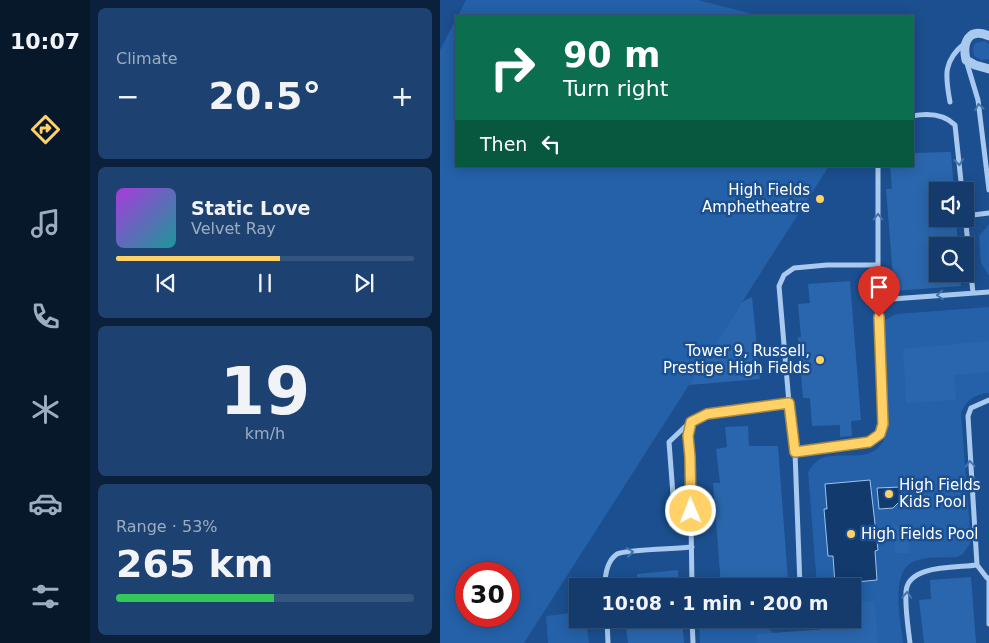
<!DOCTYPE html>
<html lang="en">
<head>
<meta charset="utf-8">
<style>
	:root { --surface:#143b6b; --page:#1d4271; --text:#f1f3f6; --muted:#9dadc1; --line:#33557e; --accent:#ffd166 }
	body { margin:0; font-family:"DejaVu Sans",sans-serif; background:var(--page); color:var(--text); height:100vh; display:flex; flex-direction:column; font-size:19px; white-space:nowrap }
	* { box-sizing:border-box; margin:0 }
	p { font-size:16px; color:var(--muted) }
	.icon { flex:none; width:28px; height:28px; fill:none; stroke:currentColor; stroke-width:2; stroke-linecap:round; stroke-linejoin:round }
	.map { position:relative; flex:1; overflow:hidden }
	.panel { display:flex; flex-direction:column; gap:8px; padding:8px; background:#0b203b; width:350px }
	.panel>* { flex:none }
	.hud { position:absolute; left:15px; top:15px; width:459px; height:152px; border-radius:0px; box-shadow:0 2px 12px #0003,0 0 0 1px var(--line); background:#0b6e4f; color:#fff; overflow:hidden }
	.controls { position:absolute; left:489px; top:182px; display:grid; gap:10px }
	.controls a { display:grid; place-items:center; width:45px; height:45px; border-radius:0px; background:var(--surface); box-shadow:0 2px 12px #0003,0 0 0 1px var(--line); font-size:25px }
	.speed { position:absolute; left:15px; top:562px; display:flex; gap:10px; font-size:25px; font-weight:700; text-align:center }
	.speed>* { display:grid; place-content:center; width:65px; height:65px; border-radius:50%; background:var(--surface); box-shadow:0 2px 12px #0003,0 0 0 1px var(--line); line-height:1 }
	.speed .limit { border:8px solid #d22; background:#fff; color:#111 }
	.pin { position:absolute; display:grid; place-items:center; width:42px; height:42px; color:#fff; margin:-51px -21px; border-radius:50% 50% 50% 0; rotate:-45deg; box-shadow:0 0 5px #0007 }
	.pin .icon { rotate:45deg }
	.me { position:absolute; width:55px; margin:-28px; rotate:359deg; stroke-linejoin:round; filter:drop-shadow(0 0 4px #0008) }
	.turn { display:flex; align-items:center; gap:18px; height:105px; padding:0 25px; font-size:22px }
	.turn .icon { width:65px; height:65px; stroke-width:2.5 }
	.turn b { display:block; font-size:35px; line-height:42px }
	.then { display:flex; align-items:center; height:48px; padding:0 25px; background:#0003; gap:10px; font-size:19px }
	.big { font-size:38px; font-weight:700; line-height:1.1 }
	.panel .widget { flex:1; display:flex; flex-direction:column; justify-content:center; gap:8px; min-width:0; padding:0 18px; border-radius:8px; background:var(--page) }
	.panel .dial { align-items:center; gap:0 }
	.dial b { font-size:65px; line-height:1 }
	.song { display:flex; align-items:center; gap:15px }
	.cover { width:60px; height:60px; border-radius:8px; background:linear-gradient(135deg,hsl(280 70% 55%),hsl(180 70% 35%)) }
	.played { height:5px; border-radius:2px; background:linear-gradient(90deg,var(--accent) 55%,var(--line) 55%) }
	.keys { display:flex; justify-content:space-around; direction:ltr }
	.heat { display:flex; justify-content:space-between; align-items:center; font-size:28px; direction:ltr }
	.charge { height:8px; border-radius:4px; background:linear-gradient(90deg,#34c759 53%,var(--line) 0) }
	.trip { position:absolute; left:129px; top:578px; width:292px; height:50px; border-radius:0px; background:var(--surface); box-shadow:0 2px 12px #0003,0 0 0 1px var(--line); font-weight:700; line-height:50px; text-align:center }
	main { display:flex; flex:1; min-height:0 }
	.tabs { display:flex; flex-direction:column; width:90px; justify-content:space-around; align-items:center; background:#08182b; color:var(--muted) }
	.tabs .icon { width:35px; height:35px }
	.tabs .active { color:var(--accent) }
	.tabs b { font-size:22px; color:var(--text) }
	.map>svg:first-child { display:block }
</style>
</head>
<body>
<main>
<nav class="tabs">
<b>10:07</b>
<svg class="icon active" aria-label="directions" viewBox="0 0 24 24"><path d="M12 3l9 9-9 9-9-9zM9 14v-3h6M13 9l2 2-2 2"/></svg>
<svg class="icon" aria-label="music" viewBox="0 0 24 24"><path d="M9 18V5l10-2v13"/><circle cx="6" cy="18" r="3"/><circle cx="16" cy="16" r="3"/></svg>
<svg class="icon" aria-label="phone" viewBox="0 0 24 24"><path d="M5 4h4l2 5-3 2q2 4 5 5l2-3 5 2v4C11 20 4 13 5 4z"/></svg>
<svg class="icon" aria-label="climate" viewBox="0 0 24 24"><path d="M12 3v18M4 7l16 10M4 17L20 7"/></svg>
<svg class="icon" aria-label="car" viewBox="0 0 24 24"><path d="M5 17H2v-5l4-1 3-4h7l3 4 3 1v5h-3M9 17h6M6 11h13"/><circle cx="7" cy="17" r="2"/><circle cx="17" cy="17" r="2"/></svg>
<svg class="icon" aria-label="filters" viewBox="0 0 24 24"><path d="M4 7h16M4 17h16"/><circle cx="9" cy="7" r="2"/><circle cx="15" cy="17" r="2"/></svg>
</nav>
<section class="panel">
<div class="widget"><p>Climate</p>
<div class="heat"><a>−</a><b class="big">20.5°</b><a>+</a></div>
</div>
<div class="widget">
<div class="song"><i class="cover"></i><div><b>Static Love</b><p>Velvet Ray</p></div></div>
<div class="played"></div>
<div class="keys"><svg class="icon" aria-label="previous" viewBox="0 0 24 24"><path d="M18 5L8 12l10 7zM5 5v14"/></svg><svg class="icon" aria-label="pause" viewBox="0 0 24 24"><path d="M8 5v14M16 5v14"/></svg><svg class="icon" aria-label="next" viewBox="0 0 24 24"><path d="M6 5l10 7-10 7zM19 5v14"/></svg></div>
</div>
<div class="widget dial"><b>19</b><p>km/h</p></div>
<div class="widget"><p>Range · 53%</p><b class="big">265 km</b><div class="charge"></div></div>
</section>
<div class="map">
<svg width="549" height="643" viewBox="0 0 549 643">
	<rect width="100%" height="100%" fill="#1b4f8f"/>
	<!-- green -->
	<path fill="#2461a8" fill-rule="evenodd" d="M26,0H258L320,16H18Z
		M16,19V166H389L84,643H0V50ZM26,574H69V616H26Z
		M545,41L549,44V59L541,60L534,56L533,49L535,43Z
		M549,224V276L541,263L539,236Z
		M549,307V393C535,394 526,400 521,413L531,542L523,554L517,557C505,558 487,556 475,561C449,570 461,622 463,643H260L259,619H327L330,630L334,633L380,630L379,619H412V586H377L368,472C371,467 374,463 378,460C399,447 436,470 447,432L440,329L445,320L456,314Z
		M137,612L138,619H146L149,643H108L106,616Z"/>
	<!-- water -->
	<path fill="#123a6d" stroke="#9cc4f0" d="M430,480L438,550L435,551L437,580L395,584L393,556H388L384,509H387L385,484Z
		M461,487L462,499L453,508L439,509L437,488Z"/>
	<!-- building -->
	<path fill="#2a66ad" d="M511,152L514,191H498V219H516L518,246H498V274H520L521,286L454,291L446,189H452L450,166H472V153Z
		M410,281L421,420L411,421L412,436L400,437V425L372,426L370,398H363L358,337H361L358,304L370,303L368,284Z
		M312,297L320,379L249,385L302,302Z
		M549,341V372L514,375L516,400L466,403L463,349Z
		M308,426L309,446H338L348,580L281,585L273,483H280L276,449L287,447L285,427Z
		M454,526H468L469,553H455Z
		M238,570L239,586H197V574Z
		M531,577L536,643H484L479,600L491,599L490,580Z
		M434,601L438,643H317V634L388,629L387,619H412V602Z
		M189,619H242L244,643H188L186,627H190Z"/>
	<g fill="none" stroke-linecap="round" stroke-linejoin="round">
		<!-- minor -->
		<path stroke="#a9c9ee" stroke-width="5" d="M526,60L538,100L549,190
			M510,102C505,75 503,61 525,43
			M472,116C488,113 504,114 515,125L522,191
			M525,215L533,293
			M525,216L549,213
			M438,300L549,292
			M349,403L355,452
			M235,521L229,442L250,422
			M547,578L537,565L528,416L531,408L549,400
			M549,578V624
			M165,586C165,575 167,561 177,554C186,549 237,549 252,547
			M252,586L250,457L248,436L251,422L267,414L349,403L339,286L344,275L354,268L387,265H438
			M360,586L355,452L429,442L440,434L443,424L438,300V166
			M167,619L168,643
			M252,619L253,643
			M333,619C343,629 355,629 365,619
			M470,643C468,626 465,609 466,592C467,564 517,568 537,565"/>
		<!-- tertiary -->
		<path stroke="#a9c9ee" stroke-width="9" d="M549,36C529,27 522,42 526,60L535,65L549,69"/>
	</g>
	<!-- one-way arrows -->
	<defs><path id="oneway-chevron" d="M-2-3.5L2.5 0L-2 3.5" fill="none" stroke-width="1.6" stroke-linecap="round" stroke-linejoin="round" transform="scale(1.25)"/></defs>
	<g stroke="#4674ac">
		<use href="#oneway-chevron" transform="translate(539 107) rotate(-100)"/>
		<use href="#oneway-chevron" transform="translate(519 162) rotate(84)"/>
		<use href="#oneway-chevron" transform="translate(438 217) rotate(-90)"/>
		<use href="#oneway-chevron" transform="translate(500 295) rotate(176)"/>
		<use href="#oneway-chevron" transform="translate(530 464) rotate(-94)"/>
		<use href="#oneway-chevron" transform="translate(190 552) rotate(-9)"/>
		<use href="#oneway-chevron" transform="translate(467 595) rotate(-87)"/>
	</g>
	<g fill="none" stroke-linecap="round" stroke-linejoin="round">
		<!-- route casing -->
		<g stroke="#a68842" stroke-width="12">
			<path id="route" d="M251,511L250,457L248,436L251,422L267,414L349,403L355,452L429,442L440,434L443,424L439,317"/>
		</g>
		<!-- route -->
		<use href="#route" stroke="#ffd166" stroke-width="9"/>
	</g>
	<!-- markers -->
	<g fill="#ffd166" stroke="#1b4f8f" stroke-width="2">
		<circle cx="380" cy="199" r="5"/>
		<circle cx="380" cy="360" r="5"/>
		<circle cx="449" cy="494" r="5"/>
		<circle cx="411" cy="534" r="5"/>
	</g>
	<g text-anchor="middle" stroke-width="5" stroke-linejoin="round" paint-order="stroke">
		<!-- poi labels -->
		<g font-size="15" fill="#fff" stroke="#1b4f8f" text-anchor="end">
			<text x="370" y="195">High Fields<tspan x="370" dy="17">Amphetheatre</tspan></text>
			<text x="370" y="356">Tower 9, Russell,<tspan x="370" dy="17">Prestige High Fields</tspan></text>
			<text x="459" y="490" text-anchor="start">High Fields<tspan x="459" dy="17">Kids Pool</tspan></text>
			<text x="421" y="539" text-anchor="start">High Fields Pool</text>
		</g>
	</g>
</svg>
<div class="controls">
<a><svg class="icon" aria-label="sound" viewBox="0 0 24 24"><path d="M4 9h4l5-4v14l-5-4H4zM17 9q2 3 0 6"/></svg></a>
<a><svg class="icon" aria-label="search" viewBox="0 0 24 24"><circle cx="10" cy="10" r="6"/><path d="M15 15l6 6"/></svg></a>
</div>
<div class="speed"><div class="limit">30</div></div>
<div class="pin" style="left:439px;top:317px;background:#d93025"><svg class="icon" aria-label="arrive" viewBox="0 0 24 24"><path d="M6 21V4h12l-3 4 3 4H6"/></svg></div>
<svg class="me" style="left:251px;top:511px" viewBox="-20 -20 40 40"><circle r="17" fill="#ffd166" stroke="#fff" stroke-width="3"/><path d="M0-11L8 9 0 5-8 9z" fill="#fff"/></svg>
<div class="trip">10:08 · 1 min · 200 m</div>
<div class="hud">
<div class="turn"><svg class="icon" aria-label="right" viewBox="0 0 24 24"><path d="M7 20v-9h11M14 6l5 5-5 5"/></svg><div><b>90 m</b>Turn right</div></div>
<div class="then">Then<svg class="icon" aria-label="left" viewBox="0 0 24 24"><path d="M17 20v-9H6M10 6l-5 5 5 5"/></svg></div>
</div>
</div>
</main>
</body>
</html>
